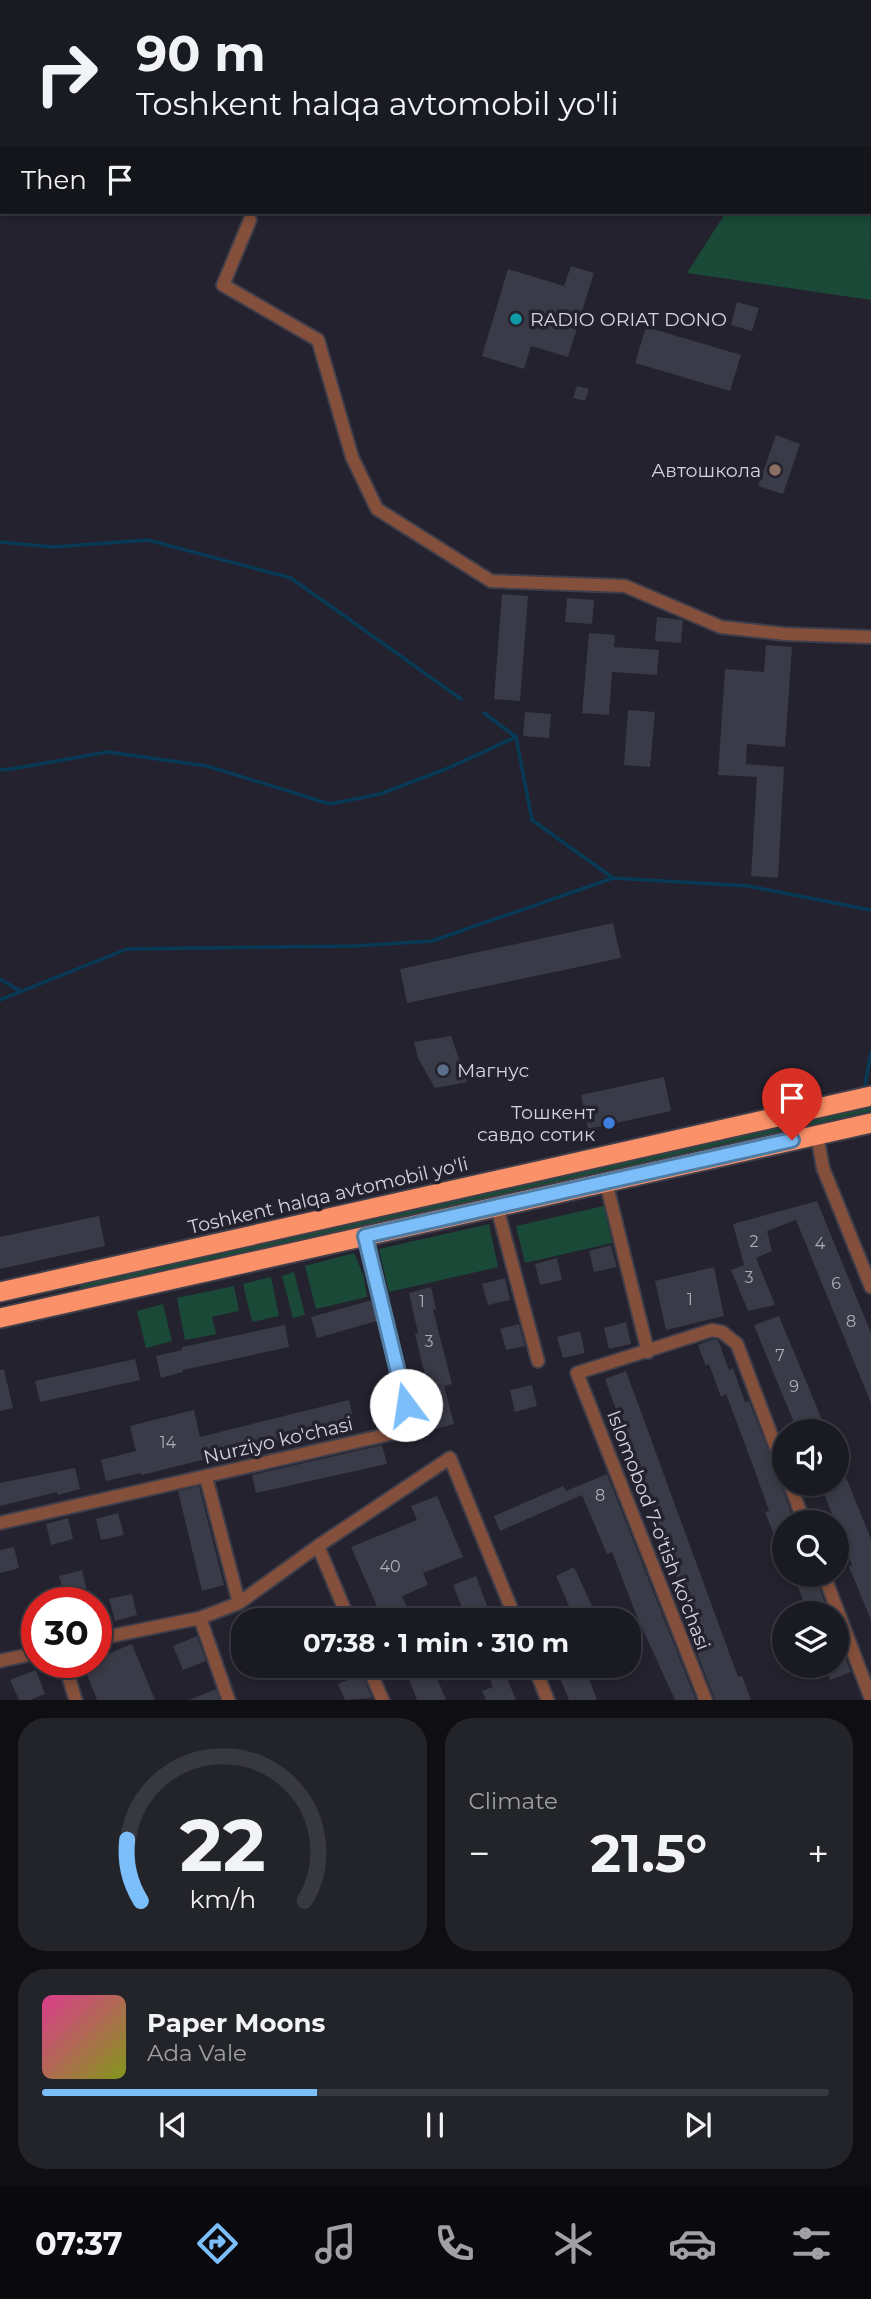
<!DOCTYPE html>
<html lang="en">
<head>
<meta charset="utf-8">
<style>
	:root { --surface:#1a1a22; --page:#23232a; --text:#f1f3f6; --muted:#9fa1a5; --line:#383840; --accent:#7cbef9 }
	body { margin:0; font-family:Montserrat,sans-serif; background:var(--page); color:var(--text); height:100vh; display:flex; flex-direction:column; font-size:26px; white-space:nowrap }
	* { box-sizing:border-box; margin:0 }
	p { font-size:23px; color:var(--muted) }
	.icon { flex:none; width:38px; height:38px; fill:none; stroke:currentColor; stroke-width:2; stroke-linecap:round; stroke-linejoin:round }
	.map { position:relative; height:1700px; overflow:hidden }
	.side { display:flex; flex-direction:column; gap:18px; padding:18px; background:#0e0e13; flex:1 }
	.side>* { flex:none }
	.guide { position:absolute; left:0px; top:0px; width:872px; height:214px; box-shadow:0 4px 10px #0003,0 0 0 2px var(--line); background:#1a1a22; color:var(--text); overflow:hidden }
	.tools { position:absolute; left:772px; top:1419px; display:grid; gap:14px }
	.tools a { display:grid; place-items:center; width:77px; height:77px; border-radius:50%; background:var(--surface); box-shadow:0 4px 10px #0003,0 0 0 2px var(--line); font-size:35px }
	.speed { position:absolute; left:21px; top:1587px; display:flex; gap:14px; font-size:35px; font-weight:700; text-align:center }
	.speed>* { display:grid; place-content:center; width:91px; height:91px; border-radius:50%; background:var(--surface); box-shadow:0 4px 10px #0003,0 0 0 2px var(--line); line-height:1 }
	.speed .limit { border:10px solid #d22; background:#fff; color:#111 }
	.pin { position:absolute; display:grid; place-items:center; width:60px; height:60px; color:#fff; margin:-72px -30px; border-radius:50% 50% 50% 0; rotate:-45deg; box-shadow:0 0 7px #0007 }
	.pin .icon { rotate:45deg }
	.me { position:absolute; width:77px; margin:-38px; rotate:346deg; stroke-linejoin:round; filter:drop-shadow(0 0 5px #0008) }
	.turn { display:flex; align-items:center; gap:24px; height:147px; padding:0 21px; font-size:32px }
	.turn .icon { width:91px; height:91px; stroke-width:2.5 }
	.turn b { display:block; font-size:49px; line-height:60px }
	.then { display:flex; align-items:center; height:66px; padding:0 21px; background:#0003; gap:14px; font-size:26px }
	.big { font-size:52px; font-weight:700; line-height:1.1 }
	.side .tile { flex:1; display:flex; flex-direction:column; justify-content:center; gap:10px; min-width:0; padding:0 24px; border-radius:28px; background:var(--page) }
	.side .dial { align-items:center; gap:0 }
	.dial svg { height:182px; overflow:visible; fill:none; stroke:var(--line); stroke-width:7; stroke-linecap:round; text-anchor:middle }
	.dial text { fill:var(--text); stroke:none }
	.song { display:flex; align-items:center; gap:21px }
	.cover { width:84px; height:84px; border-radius:10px; background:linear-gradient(135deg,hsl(330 70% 55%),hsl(70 70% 35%)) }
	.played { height:7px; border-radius:4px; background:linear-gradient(90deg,var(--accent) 35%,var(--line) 35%) }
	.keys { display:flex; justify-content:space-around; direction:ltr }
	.heat { display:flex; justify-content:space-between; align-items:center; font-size:38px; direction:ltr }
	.side .tiles { flex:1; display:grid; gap:18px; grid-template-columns:1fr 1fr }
	.tile:last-child { grid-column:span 2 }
	.trip { position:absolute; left:231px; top:1608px; width:410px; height:70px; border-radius:28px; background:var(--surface); box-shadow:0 4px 10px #0003,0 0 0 2px var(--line); font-weight:700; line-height:70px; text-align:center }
	.tab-bar { display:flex; height:112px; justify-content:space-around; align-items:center; background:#0a0a0e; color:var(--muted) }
	.tab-bar .icon { width:49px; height:49px }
	.tab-bar .on { color:var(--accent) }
	.tab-bar b { font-size:32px; color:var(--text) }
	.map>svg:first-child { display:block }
</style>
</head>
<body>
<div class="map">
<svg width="871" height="1701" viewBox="0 0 871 1701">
	<rect width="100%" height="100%" fill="#23222e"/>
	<!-- green -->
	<path fill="#1a4a37" d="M870,106L871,300L687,273L726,212H870Z
		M871,1102V1111L81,1289L79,1281Z
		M604,1206L612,1243L525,1263L516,1226Z
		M489,1224L498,1267L389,1292L379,1249Z
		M354,1253L364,1277L367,1297L316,1309L305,1266Z
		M294,1272L305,1315L293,1318L282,1276Z
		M271,1277L279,1316L252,1322L243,1284Z
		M234,1286L239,1311L212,1317L216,1334L185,1340L177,1298Z
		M163,1304L172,1341L146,1348L137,1311Z"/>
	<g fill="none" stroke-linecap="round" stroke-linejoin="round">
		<!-- stream -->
		<path stroke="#083a55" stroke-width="3.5" d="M0,542L52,547L148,540L291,578L461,699
			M484,713L516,737L532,820L613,878
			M0,769L5,770L108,752L207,766L330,804L380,794L446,769L516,737
			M0,979L20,991
			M0,1000L127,949L354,946L432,941L613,878L748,886L871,910
			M865,1085L871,1052"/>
	</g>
	<!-- building -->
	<path fill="#3a3b48" d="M571,266L594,273L568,357L531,346L524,369L482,356L508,269L564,286Z
		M737,302L759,308L752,331L731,325Z
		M646,327L741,355L730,391L635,363Z
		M577,386L589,389L585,401L573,398Z
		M776,435L800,444L783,494L758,486Z
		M502,594L528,596L520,701L494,699Z
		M567,598L594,600L592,624L565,622Z
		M657,617L683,620L681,643L655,641Z
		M589,633L615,635L614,647L659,650L657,675L612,672L609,715L582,713Z
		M766,645L792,647L785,747L747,744L746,764L784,767L778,878L751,876L757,777L718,775L725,669L764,672Z
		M628,710L655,712L650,767L624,765Z
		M525,712L551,714L549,738L523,736Z
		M613,923L621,958L407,1003L400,969Z
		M451,1036L467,1082L435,1088L418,1058L414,1042Z
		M664,1077L671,1111L588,1129L581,1095Z
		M817,1201L871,1333V1403L796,1220L767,1231L772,1251L756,1258L775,1305L748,1311L731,1270L744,1265L733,1224Z
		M99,1216L105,1246L0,1269V1237Z
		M611,1245L617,1267L594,1272L589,1251Z
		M557,1258L562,1280L540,1285L535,1264Z
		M714,1267L724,1316L666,1330L655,1281Z
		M505,1278L510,1300L488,1305L482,1284Z
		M431,1287L436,1309L433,1310L452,1384L444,1386L454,1424L431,1430L426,1408L433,1407L415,1334L418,1333L409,1293Z
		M372,1300L377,1321L317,1338L311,1317Z
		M779,1316L801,1369L827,1432H798L773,1372L754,1325Z
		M626,1322L631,1344L609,1349L604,1328Z
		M519,1324L525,1346L506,1350L500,1329Z
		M285,1325L289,1347L183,1370V1372L161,1378L156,1356L182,1350V1347Z
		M580,1331L585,1353L563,1358L557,1337Z
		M713,1339L718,1340L729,1370L733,1368L745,1402L749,1401L781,1483L794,1522H784V1560L765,1512L769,1511L756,1474L726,1394L721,1397L709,1364L706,1366L698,1345Z
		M135,1359L140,1380L40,1402L35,1381Z
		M0,1370H4L13,1408L0,1411Z
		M626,1371L738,1677L742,1676L751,1700H715L697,1653L703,1650L605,1379Z
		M532,1385L537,1406L515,1412L510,1390Z
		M392,1390L397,1411L375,1417L369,1395Z
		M349,1400L354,1422L142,1475L141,1473L106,1481L101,1460L136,1451L130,1426L194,1410L200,1437Z
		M382,1445L387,1464L256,1493L252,1475Z
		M836,1453L871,1539V1620L849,1567L852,1565L823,1491L836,1486Z
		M75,1468L80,1489L58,1495L57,1492L0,1506V1483Z
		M607,1474L696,1700H675L638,1619L612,1552L607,1554L582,1495L500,1531L494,1516L563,1486L566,1491Z
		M199,1486L224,1585L202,1591L178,1491Z
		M437,1496L463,1557L423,1573L428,1585L402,1596L412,1620H383L351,1547L417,1520L411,1506Z
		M118,1513L124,1535L101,1540L96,1519Z
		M68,1518L73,1539L51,1545L46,1524Z
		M14,1547L19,1568L0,1573V1550Z
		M574,1567L592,1606L573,1615L556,1576Z
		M82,1570L87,1592L65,1597L59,1576Z
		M804,1575H815L829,1614H808L795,1578Z
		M476,1576L484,1598L493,1620H467L453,1585Z
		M132,1594L137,1615L115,1621L109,1599Z
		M836,1635L851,1672L830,1680L825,1666H836Z
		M197,1636L206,1661L183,1670L173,1646Z
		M132,1644L155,1700H97L82,1662H96V1659Z
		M404,1666H432L446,1700H417Z
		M485,1666H502L516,1700H486L482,1691L493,1687Z
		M555,1666H584L597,1700H569Z
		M36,1670L45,1694L30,1700H19L10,1680Z
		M362,1674L372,1698L345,1700L338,1684Z
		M216,1689L220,1700H189Z"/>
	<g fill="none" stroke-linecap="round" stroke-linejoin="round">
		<!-- minor casing -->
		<g stroke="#3f3e4a" stroke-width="16">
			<path id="minor" d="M250,220L223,285L318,340L352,457L377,509L491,581L625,586L721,627L785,634L871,637
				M817,1135L823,1168L871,1287
				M606,1182L648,1352
				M497,1207L538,1361
				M206,1477L239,1603
				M790,1484L804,1522
				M0,1523L412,1429L365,1236
				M318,1546L349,1620
				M824,1575L871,1699
				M200,1618L229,1701
				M96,1639L200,1618L239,1603L318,1546L450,1458L516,1620
				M0,1661L37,1653
				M64,1662L76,1701
				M368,1666L383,1701
				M534,1666L548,1701
				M706,1701L577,1373L712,1330L722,1332L737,1344L784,1469"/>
		</g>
		<!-- highway casing -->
		<g stroke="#3f3e4a" stroke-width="23">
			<path id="highway" d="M0,1292L871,1096
				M0,1318L871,1123"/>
		</g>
		<!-- minor -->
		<use href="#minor" stroke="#844f3b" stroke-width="12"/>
		<!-- highway -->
		<use href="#highway" stroke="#fa9168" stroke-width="19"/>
	</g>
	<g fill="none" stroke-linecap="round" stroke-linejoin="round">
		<!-- route casing -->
		<g stroke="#517ca2" stroke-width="18">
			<path id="route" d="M406,1405L365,1236L792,1140"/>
		</g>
		<!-- route -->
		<use href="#route" stroke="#7cbef9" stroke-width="12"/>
	</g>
	<!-- markers -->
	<circle fill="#0f9aa8" stroke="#23222e" stroke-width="2.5" cx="516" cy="319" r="7"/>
	<circle fill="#8d6e63" stroke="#23222e" stroke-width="2.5" cx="775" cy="470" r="7"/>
	<circle fill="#5c6f8a" stroke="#23222e" stroke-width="2.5" cx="443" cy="1070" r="7"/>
	<circle fill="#3f7fe0" stroke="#23222e" stroke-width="2.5" cx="609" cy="1123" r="7"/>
	<g text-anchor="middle" stroke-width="7" stroke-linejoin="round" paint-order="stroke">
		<!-- number labels -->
		<g font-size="16" fill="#aeaeb8">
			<text x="754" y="1247">2</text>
			<text x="820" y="1249">4</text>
			<text x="749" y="1283">3</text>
			<text x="836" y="1289">6</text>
			<text x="690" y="1305">1</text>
			<text x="422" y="1307">1</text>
			<text x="851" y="1327">8</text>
			<text x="429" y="1347">3</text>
			<text x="780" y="1361">7</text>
			<text x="794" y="1392">9</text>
			<text x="168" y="1448">14</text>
			<text x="600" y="1501">8</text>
			<text x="390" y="1572">40</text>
		</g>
		<!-- poi labels -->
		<g font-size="19" fill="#d5d4dd" stroke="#23222e" text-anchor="start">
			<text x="530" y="326">RADIO ORIAT DONO</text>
			<text x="761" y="477" text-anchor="end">Автошкола</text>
			<text x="457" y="1077">Магнус</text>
			<text x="595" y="1119" text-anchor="end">Тошкент<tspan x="595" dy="22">савдо сотик</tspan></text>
		</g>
		<!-- street labels -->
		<g font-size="19" fill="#d5d4dd" stroke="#23222e">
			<text transform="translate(328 1195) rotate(-13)" y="7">Toshkent halqa avtomobil yo'li</text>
			<text transform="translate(278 1440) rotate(-13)" y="7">Nurziyo ko'chasi</text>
			<text transform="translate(659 1530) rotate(69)" y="7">Islomobod 7-o'tish ko'chasi</text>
		</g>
	</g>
</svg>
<div class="tools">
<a><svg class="icon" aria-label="sound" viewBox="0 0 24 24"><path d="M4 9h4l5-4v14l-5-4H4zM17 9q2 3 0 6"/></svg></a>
<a><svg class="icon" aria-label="search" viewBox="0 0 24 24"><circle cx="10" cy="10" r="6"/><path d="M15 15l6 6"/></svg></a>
<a><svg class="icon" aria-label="layers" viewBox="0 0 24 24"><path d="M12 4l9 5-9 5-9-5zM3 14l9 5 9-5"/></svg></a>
</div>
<div class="speed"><div class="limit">30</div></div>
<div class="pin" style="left:792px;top:1140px;background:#d93025"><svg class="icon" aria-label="arrive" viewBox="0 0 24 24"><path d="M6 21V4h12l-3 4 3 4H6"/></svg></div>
<svg class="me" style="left:406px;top:1405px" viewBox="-20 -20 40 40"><circle r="19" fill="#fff"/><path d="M0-13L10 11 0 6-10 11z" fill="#7cbef9"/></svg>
<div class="trip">07:38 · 1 min · 310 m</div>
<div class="guide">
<div class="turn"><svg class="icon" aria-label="right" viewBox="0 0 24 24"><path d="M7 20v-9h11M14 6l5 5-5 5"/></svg><div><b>90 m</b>Toshkent halqa avtomobil yo'li</div></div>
<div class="then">Then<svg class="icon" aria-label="arrive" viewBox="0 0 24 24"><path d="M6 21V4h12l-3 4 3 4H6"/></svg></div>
</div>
</div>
<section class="side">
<div class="tiles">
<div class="tile dial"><svg viewBox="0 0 100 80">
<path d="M14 69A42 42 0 1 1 86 69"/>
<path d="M14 69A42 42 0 0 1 8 42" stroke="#7cbef9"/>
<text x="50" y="56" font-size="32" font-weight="700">22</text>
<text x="50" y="72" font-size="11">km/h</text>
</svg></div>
<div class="tile"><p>Climate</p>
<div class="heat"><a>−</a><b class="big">21.5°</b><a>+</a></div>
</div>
<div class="tile">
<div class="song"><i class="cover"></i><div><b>Paper Moons</b><p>Ada Vale</p></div></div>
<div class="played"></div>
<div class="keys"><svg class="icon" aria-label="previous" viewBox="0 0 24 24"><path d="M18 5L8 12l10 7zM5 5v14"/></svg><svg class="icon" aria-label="pause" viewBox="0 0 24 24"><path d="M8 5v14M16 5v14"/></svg><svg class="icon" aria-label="next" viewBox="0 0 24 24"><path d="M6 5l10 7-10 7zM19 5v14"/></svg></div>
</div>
</div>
</section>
<nav class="tab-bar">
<b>07:37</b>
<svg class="icon on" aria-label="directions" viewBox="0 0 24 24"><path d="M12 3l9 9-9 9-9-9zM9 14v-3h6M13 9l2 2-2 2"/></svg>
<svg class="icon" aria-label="music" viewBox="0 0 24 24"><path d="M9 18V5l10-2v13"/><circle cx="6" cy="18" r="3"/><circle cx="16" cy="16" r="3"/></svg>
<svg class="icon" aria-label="phone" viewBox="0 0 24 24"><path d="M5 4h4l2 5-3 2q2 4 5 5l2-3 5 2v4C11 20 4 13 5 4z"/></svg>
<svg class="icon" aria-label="climate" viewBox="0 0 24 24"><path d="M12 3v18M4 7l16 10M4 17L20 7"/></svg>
<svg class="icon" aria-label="car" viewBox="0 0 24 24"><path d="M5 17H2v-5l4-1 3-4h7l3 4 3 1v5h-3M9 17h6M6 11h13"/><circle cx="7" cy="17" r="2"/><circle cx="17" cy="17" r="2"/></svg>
<svg class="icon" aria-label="filters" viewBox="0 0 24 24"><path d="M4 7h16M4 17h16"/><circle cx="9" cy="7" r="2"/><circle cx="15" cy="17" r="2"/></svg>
</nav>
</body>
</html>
